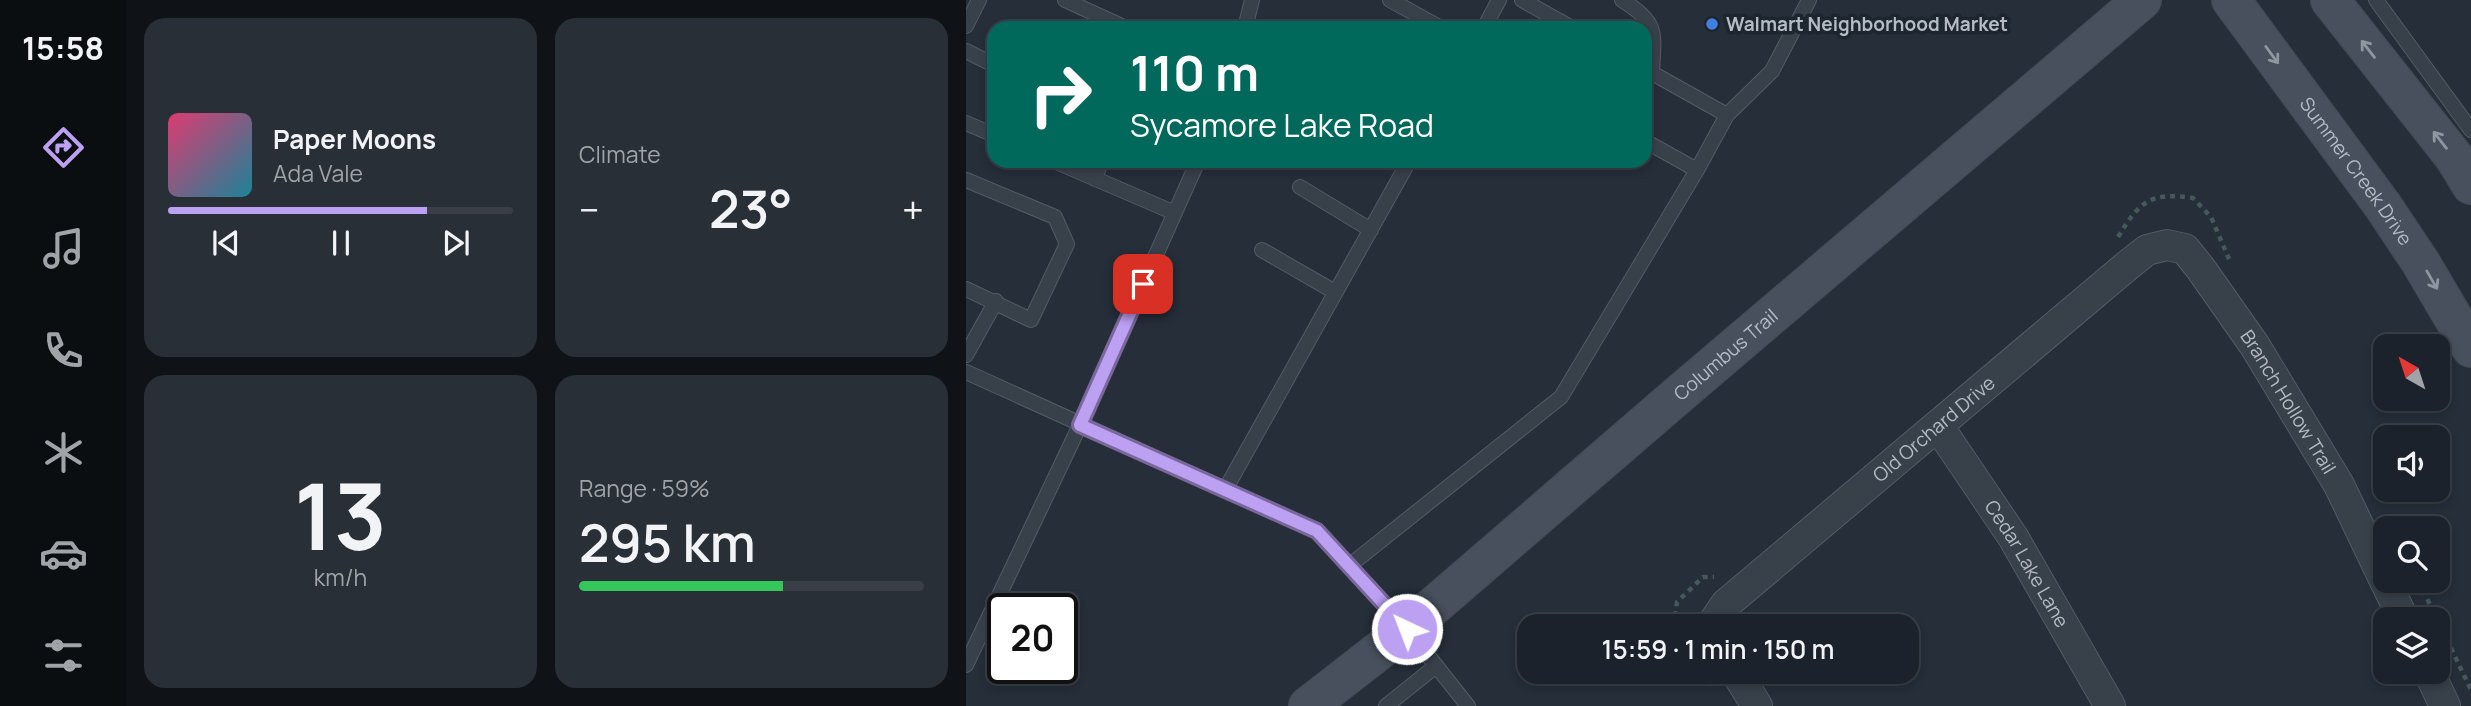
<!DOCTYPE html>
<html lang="en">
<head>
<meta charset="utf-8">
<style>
	:root { --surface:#1c222b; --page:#292f37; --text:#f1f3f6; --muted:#a0a4a9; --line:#3a3f47; --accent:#bca0f2 }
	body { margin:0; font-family:Manrope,sans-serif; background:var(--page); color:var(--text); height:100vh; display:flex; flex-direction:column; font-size:26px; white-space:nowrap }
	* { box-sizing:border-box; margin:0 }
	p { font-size:23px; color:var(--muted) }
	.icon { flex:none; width:38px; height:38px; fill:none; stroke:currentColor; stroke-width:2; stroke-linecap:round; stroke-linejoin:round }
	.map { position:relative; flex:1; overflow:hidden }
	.drawer { display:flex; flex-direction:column; gap:18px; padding:18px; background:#0f1318; width:840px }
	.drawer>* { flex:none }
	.top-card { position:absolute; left:21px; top:21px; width:665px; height:147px; border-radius:21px; box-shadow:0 4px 10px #0003,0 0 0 2px var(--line); background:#00695c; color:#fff; overflow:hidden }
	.needle { width:46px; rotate:321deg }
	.tools { position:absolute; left:1407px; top:334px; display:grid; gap:14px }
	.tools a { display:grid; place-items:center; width:77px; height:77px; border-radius:14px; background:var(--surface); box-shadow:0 4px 10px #0003,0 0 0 2px var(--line); font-size:35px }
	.speed { position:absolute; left:21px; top:593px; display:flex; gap:14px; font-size:35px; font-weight:700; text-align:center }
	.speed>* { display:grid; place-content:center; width:91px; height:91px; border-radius:50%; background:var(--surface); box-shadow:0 4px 10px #0003,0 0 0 2px var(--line); line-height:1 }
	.speed .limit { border:4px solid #111; border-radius:10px; background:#fff; color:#111 }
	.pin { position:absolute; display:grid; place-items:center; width:60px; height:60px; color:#fff; margin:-30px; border-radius:14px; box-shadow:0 4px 10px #0006 }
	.me { position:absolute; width:77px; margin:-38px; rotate:317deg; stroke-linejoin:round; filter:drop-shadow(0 0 5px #0008) }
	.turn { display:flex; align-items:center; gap:24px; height:147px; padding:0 28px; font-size:32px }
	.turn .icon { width:91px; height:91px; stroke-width:2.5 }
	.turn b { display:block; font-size:49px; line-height:60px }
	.big { font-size:52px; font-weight:600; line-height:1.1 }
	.drawer .widget { flex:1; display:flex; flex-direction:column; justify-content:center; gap:10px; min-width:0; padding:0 24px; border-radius:21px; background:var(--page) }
	.drawer .dial { align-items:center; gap:0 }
	.dial b { font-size:91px; line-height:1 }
	.song { display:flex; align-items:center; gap:21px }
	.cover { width:84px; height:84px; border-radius:10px; background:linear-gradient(135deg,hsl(340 70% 55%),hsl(190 70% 35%)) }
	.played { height:7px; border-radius:4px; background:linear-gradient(90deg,var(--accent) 75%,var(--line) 75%) }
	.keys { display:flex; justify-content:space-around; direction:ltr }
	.heat { display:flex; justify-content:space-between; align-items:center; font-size:38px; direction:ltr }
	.charge { height:10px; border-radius:5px; background:linear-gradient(90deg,#34c759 59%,var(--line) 0) }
	.drawer .tiles { flex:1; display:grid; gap:18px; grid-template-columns:repeat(2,1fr) }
	.trip { position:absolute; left:551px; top:614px; width:402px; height:70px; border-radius:21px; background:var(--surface); box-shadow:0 4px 10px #0003,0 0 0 2px var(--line); font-weight:600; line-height:70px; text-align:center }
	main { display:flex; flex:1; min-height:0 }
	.tabs { display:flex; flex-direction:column; width:126px; justify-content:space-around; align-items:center; background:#0b0e11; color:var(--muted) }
	.tabs .icon { width:49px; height:49px }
	.tabs .on { color:var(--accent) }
	.tabs b { font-size:32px; color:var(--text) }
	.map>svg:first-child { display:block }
</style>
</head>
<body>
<main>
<nav class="tabs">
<b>15:58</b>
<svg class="icon on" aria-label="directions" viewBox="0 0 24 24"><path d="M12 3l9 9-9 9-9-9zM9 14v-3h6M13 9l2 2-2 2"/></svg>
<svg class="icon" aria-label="music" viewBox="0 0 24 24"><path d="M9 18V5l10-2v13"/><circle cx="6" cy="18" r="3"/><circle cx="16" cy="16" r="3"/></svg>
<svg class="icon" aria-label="phone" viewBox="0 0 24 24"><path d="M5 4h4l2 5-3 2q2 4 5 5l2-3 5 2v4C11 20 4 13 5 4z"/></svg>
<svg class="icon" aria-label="climate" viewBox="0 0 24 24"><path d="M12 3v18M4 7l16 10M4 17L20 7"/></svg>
<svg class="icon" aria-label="car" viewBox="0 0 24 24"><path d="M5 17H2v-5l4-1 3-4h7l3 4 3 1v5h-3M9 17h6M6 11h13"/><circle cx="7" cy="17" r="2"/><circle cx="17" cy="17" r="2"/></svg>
<svg class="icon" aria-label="filters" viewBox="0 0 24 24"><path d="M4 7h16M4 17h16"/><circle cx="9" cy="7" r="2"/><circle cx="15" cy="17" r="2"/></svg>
</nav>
<section class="drawer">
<div class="tiles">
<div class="widget">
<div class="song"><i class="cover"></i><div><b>Paper Moons</b><p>Ada Vale</p></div></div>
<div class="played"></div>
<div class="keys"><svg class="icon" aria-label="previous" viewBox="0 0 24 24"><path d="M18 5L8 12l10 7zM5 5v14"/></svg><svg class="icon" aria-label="pause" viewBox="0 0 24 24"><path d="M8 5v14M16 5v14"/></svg><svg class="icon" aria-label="next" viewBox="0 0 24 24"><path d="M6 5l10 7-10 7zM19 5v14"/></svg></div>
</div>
<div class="widget"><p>Climate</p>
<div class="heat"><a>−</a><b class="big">23°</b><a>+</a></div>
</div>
<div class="widget dial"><b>13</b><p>km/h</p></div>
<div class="widget"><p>Range · 59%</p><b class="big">295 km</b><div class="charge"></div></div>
</div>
</section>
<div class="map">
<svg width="1505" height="706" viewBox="0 0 1505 706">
	<rect width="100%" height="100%" fill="#252e39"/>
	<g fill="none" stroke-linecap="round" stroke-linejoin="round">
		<!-- lane casing -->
		<g stroke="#535b65" stroke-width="16">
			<path id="lane" d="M99,0L160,28
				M424,0L475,28
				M556,0L606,28
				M656,0C693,23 688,32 686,72
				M1410,0L1505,130
				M0,26L13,0
				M279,28L286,0
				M518,28L533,0
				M0,51L28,65
				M679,69L761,115L806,71L843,0
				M0,123L28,135
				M679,141L731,170L761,115
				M88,161L209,213
				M129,179L135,161
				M0,180L89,217L101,244L65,320L0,289
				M334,187L405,230
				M296,250L369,292
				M0,355L30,301
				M0,372L351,531L441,629L502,706
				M259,490L443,161
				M383,566L595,397L731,170
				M0,665L114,425L232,161
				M420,706L470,666"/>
		</g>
		<!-- street casing -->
		<g stroke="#535b65" stroke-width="32">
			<g id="street">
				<path id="s1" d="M972,426L1047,537L1144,706"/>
				<path d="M1419,581L1438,620"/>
				<path id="s2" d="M748,626L747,623L760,604L1162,265L1181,250L1201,245L1219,249L1235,269L1289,346L1373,485L1419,581"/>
				<path d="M770,672L791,706"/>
				<path d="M1463,672L1479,706"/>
			</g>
		</g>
		<!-- secondary casing -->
		<g stroke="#414953" stroke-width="40">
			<g id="secondary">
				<path id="s3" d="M1265,0L1417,206L1455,263L1505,348"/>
				<path d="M1364,0L1488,157L1505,185"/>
				<path id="s4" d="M342,706L441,629L711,396L1176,0"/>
			</g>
		</g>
		<!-- path -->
		<path stroke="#46585a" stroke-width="4.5" stroke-dasharray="5 5" stroke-linecap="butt" d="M1152,237C1174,201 1184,192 1227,198L1245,217L1263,259
			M1453,581L1471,620
			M1472,621L1505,690
			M708,626L711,602L737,577H748
			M727,672L746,685"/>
		<!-- lane -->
		<use href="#lane" stroke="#38404a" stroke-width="14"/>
		<!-- street -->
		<use href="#street" stroke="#38404a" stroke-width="30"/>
		<!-- secondary -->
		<use href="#secondary" stroke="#47505c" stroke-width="38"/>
	</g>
	<!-- one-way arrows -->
	<defs><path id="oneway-shaft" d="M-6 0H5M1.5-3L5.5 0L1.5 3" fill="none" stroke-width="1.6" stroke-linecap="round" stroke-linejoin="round" transform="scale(1.75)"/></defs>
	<g stroke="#8e96a0">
		<use href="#oneway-shaft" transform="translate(1402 49) rotate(-128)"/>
		<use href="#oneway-shaft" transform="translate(1306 55) rotate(54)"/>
		<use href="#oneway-shaft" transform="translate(1474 140) rotate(-128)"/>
		<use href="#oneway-shaft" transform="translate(1466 280) rotate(60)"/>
	</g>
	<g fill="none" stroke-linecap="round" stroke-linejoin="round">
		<!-- route casing -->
		<g stroke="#7a689d" stroke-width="18">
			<path id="route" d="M177,284L114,425L351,531L441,629"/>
		</g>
		<!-- route -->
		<use href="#route" stroke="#bca0f2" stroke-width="12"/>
	</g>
	<!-- markers -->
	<circle fill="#3f7fe0" stroke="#1d252f" stroke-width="2.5" cx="746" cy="24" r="7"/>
	<g text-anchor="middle" stroke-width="7" stroke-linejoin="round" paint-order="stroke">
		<!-- poi labels -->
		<g font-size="19" font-weight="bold" fill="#b4bbc5" stroke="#1d252f" text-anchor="start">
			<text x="760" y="31">Walmart Neighborhood Market</text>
		</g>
		<!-- street labels -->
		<g font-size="19" fill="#b4bbc5" stroke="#1d252f">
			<text dy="7" stroke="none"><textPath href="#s3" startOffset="212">Summer Creek Drive</textPath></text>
			<text dy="7" stroke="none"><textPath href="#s4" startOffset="546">Columbus Trail</textPath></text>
			<text dy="7" stroke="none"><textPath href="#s2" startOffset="800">Branch Hollow Trail</textPath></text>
			<text dy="7" stroke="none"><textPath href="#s2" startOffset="298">Old Orchard Drive</textPath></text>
			<text dy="7" stroke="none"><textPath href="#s1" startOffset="164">Cedar Lake Lane</textPath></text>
		</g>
	</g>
</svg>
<div class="tools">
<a><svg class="needle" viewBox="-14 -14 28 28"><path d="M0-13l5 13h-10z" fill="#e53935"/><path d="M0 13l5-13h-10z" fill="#a0a4a9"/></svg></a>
<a><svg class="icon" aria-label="sound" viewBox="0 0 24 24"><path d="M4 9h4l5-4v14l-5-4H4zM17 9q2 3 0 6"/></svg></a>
<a><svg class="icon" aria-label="search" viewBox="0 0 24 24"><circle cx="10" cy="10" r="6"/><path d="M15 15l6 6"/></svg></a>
<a><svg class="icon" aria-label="layers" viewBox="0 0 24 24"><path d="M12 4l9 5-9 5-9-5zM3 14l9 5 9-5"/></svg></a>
</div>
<div class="speed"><div class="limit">20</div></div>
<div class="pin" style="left:177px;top:284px;background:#d93025"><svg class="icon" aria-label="arrive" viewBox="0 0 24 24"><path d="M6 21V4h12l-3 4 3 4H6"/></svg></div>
<svg class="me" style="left:441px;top:629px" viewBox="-20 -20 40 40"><circle r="17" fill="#bca0f2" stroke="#fff" stroke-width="3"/><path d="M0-11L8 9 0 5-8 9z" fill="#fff"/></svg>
<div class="trip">15:59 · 1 min · 150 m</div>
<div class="top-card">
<div class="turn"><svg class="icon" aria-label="right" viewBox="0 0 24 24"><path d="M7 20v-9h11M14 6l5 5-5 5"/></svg><div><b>110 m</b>Sycamore Lake Road</div></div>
</div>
</div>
</main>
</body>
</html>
